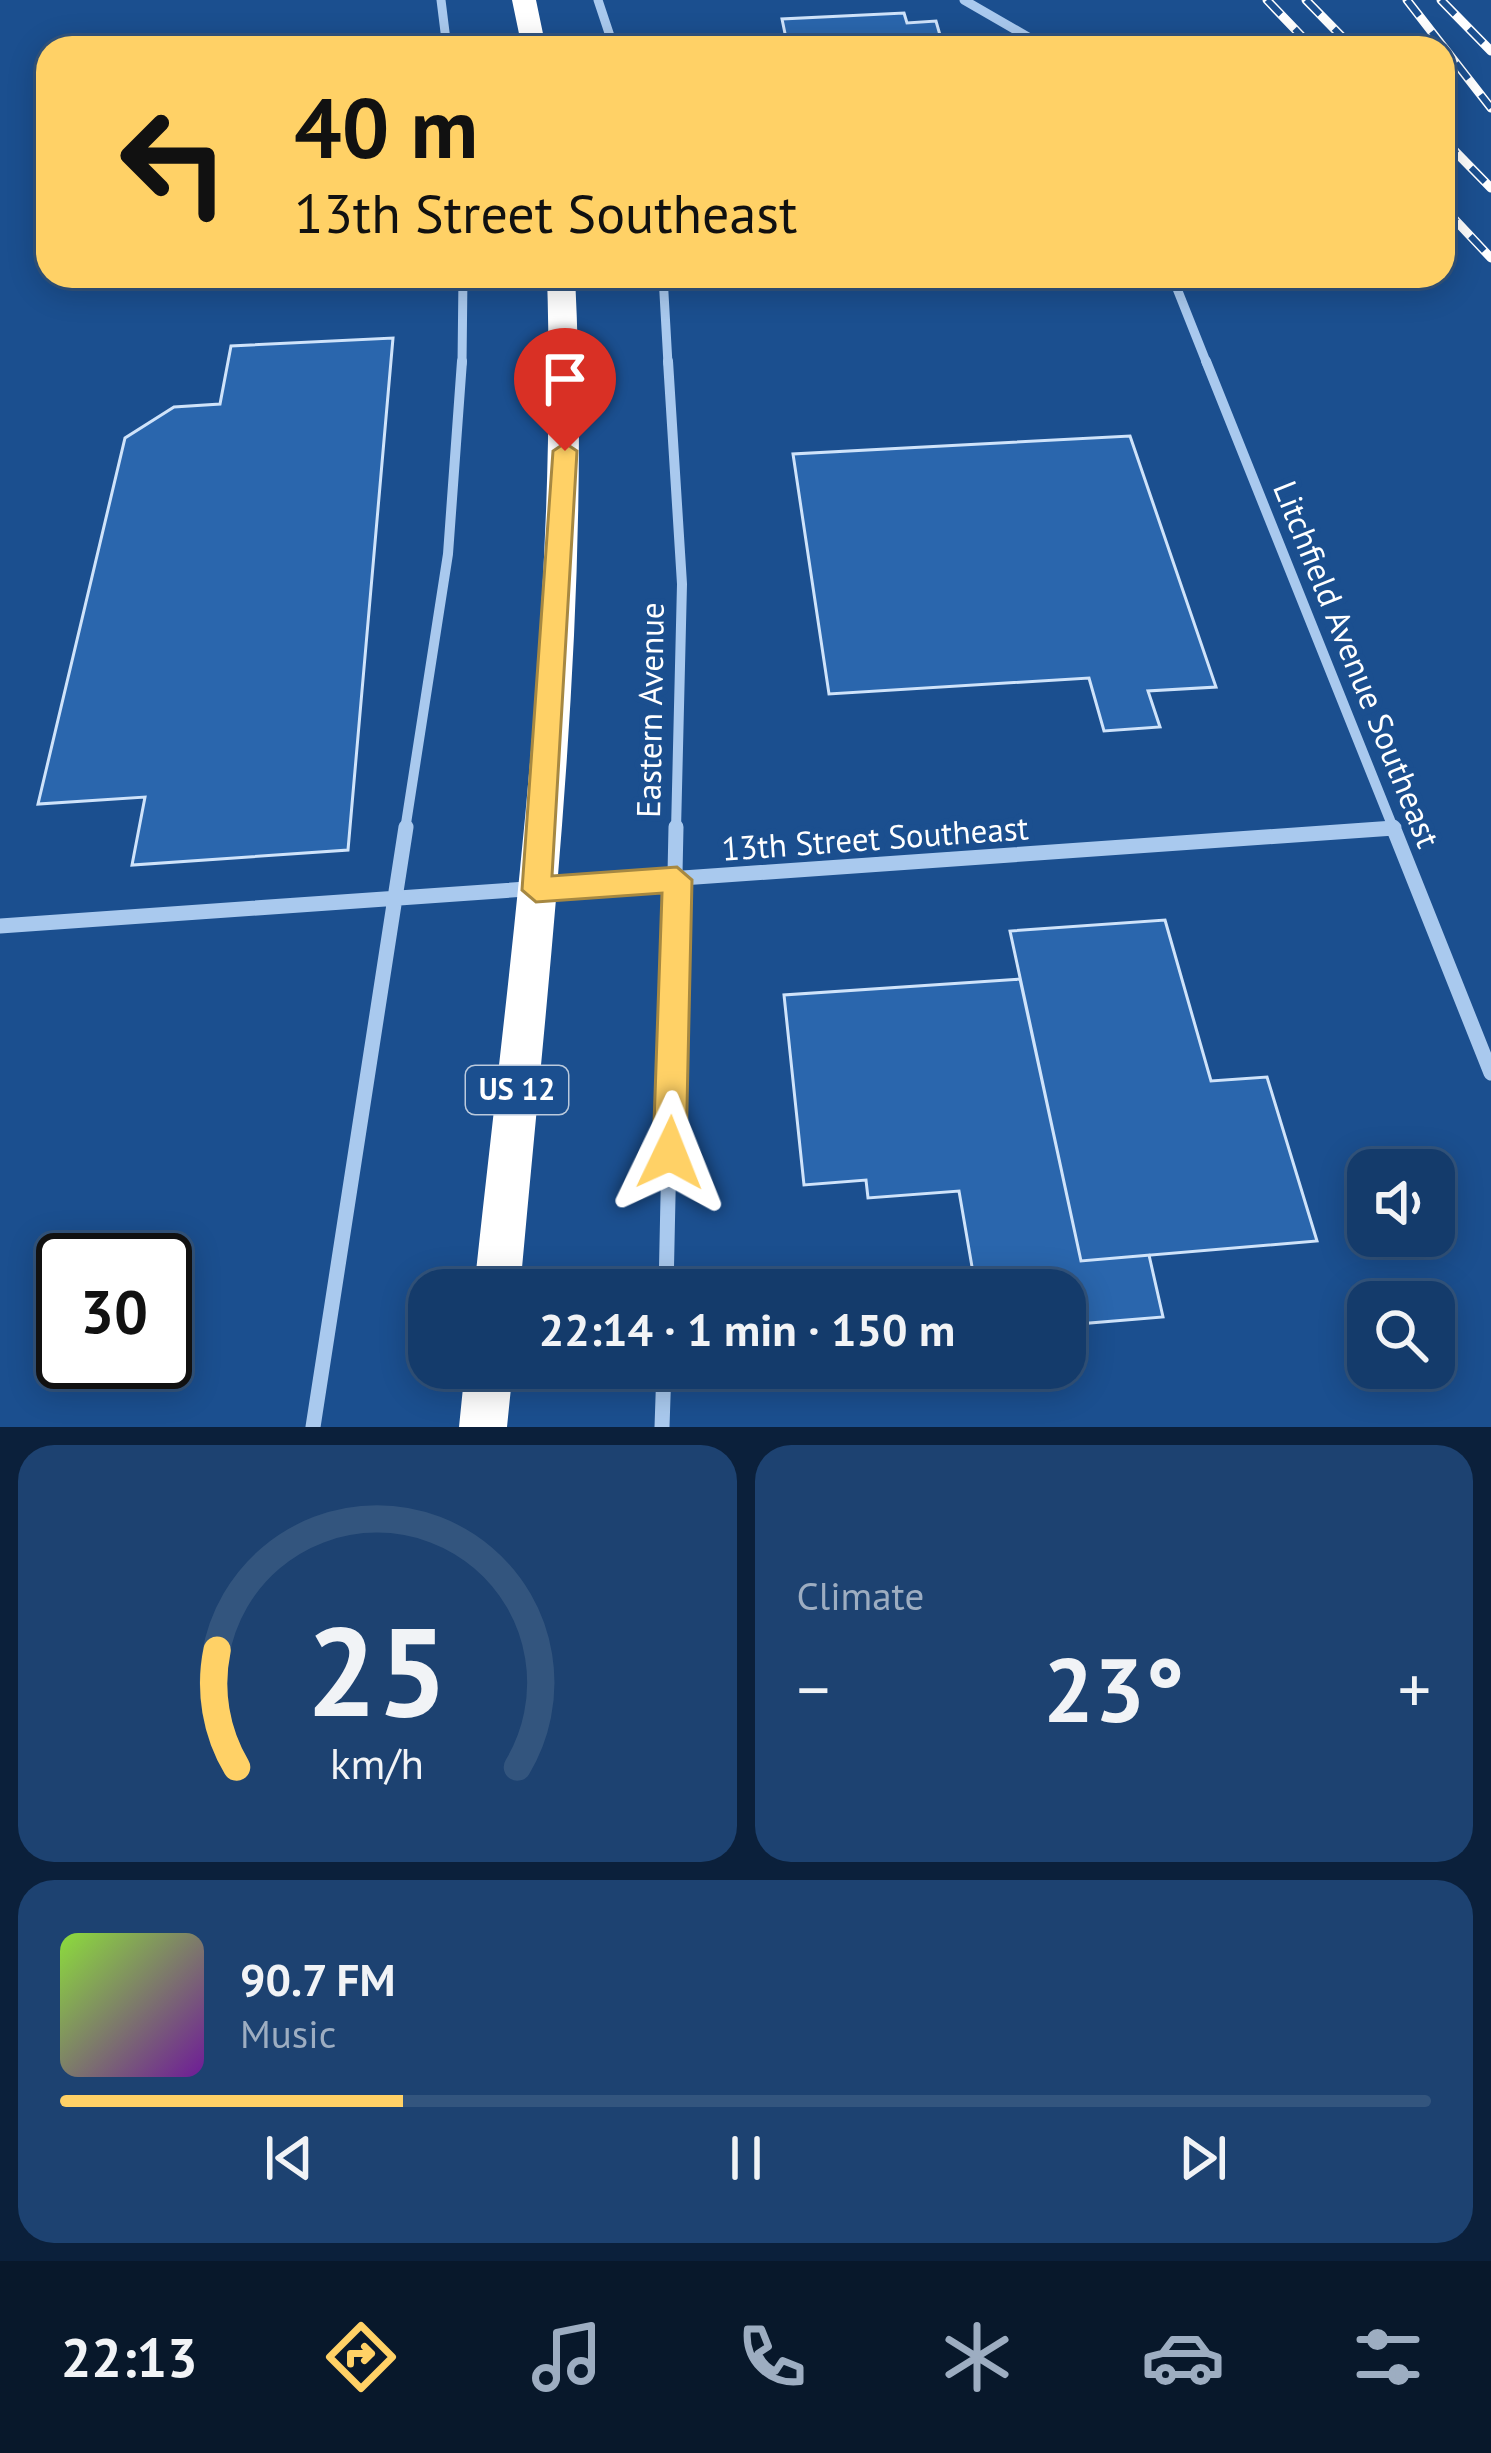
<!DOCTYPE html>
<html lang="en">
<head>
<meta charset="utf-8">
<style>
	:root { --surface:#143b6b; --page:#1d4271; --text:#f1f3f6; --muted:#9dadc1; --line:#33557e; --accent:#ffd166 }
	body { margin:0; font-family:"PT Sans",sans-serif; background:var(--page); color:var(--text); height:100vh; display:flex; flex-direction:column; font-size:45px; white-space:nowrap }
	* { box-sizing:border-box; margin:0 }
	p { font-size:39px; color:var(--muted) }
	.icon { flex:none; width:66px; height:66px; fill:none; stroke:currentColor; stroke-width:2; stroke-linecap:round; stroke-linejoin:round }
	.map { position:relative; height:1427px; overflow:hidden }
	.side { display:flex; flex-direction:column; gap:18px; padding:18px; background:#0b203b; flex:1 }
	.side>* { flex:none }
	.banner { position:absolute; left:36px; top:36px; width:1419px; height:252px; border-radius:36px; box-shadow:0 6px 30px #0003,0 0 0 3px var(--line); background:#ffd166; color:#111; overflow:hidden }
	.buttons { position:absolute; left:1347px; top:1149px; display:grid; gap:24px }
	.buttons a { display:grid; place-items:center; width:108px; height:108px; border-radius:24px; background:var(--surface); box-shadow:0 6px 30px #0003,0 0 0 3px var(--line); font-size:60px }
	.speed { position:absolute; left:36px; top:1233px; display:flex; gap:24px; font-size:60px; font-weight:700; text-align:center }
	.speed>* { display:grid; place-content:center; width:156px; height:156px; border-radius:50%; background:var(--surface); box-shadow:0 6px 30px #0003,0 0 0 3px var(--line); line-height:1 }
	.speed .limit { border:6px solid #111; border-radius:18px; background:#fff; color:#111 }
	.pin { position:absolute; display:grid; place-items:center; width:102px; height:102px; color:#fff; margin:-123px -51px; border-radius:50% 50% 50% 0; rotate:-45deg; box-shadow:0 0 12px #0007 }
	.pin .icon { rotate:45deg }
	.me { position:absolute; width:132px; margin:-66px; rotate:2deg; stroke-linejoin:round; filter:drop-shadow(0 0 9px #0008) }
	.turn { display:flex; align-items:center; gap:42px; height:252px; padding:0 60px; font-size:54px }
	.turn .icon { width:156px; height:156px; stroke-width:2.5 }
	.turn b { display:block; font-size:84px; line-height:102px }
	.big { font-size:90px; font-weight:700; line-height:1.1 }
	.side .card { flex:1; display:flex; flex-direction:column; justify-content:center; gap:18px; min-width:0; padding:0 42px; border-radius:36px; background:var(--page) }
	.side .dial { align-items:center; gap:0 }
	.dial svg { height:312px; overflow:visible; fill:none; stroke:var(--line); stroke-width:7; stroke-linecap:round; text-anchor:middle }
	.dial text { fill:var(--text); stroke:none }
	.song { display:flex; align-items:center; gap:36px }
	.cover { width:144px; height:144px; border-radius:18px; background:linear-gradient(135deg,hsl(90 70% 55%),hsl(280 70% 35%)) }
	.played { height:12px; border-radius:6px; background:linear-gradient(90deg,var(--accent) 25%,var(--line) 25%) }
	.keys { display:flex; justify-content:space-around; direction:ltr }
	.heat { display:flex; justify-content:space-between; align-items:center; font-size:66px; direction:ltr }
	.side .tiles { flex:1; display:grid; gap:18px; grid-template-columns:1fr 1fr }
	.card:last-child { grid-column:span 2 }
	.trip { position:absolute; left:408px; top:1269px; width:678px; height:120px; border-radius:36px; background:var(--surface); box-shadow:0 6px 30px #0003,0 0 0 3px var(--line); font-weight:700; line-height:120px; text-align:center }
	.dock { display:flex; height:192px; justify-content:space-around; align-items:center; background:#08182b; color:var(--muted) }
	.dock .icon { width:84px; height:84px }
	.dock .selected { color:var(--accent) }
	.dock b { font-size:54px; color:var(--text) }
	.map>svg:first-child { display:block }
</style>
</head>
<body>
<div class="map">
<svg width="1491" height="1427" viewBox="0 0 1491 1427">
	<rect width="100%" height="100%" fill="#1b4f8f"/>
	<!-- building -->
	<path fill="#2a66ad" stroke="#cfe3fa" stroke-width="3" d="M904,13L907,23L936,21L942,42L788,48L782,19Z
		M393,338L348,850L132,865L145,797L38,804L125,438L174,407L220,404L231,346Z
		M1130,436L1216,687L1148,691L1160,727L1104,731L1089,678L829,694L793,454Z
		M1165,920L1211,1081L1267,1077L1317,1241L1081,1261L1010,931Z
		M1020,979L1081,1261L1149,1255L1163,1317L1065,1325V1290H976L959,1191L868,1198L866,1180L804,1185L784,995Z"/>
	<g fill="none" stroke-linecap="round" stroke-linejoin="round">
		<!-- street-far2 -->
		<path stroke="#a9c9ee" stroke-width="9" d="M441,0L447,48
			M598,0L614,48
			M964,0L1047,48
			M663,276L668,364
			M1172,276L1207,364
			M462,364L463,276"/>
		<!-- street-far1 -->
		<path stroke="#a9c9ee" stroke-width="10" d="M668,361L682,584L676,830
			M1206,361L1394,830
			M405,830L448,554L462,361
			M1361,830L1394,828"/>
		<!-- street -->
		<path stroke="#a9c9ee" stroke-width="15" d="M1393,827L1491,1073
			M0,926L1394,828
			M666,1290L676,827
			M313,1427L406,827
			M662,1427L664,1368"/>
		<!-- highway -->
		<path fill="#fff" fill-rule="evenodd" d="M512,0H536L546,48H522Z
			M547,276H575C592,613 550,954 520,1290H474C510,954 558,614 547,276Z
			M465,1368H513L507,1427H459Z"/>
		<!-- rail casing -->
		<g stroke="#fff" stroke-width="9">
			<path id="rail" d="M1267,0L1313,48
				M1306,0L1353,48
				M1407,0L1491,108
				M1441,0L1491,51
				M1443,139L1491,188
				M1443,207L1491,258"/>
		</g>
		<!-- rail -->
		<use href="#rail" stroke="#1b4f8f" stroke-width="6" stroke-dasharray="20" stroke-linecap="butt"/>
	</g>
	<!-- route -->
	<path fill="#ffd166" stroke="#a68842" stroke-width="3" d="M565,443L577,451L552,876L677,867L692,880L686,1153L681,1164L670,1169L658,1164L653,1153L662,893L536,902L522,890L553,451Z"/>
	<g text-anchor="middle" stroke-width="12" stroke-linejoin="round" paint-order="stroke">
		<!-- shield labels -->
		<rect fill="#1b4f8f" stroke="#bbcadd" stroke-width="3" x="466" y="1066" width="102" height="48" rx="9"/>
		<g font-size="30" font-weight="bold" fill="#fff">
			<text x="517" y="1100">US 12</text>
		</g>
		<!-- street labels -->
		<g font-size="33" fill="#fff" stroke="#1b4f8f">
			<text transform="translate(1357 664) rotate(68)" y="12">Litchfield Avenue Southeast</text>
			<text transform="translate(650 710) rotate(-89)" y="12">Eastern Avenue</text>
			<text transform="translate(875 838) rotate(-4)" y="12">13th Street Southeast</text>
		</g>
	</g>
</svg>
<div class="buttons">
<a><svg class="icon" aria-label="sound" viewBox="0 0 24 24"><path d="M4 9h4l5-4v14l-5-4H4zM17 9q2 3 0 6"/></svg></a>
<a><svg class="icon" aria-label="search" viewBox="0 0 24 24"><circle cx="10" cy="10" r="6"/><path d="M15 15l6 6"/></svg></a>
</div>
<div class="speed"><div class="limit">30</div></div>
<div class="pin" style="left:565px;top:451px;background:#d93025"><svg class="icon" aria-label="arrive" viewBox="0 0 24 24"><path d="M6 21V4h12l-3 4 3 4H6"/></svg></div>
<svg class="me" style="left:670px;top:1153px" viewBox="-20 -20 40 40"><path d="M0-17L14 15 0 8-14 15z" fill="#ffd166" stroke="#fff" stroke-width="4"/></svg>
<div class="trip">22:14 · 1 min · 150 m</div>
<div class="banner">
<div class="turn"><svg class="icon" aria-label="left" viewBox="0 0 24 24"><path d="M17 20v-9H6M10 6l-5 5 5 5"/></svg><div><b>40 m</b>13th Street Southeast</div></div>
</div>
</div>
<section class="side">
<div class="tiles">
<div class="card dial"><svg viewBox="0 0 100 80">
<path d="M14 69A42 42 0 1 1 86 69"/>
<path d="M14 69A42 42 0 0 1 9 39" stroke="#ffd166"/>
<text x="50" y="56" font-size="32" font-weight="700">25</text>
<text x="50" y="72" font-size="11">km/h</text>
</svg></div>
<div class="card"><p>Climate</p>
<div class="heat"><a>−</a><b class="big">23°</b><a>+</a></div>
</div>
<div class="card">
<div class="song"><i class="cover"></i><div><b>90.7 FM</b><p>Music</p></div></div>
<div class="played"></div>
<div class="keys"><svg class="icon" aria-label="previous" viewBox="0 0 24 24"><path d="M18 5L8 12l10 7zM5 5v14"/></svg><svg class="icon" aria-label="pause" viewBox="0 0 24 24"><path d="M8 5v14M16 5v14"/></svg><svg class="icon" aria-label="next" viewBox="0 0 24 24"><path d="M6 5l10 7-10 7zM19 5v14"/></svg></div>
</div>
</div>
</section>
<nav class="dock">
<b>22:13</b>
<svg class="icon selected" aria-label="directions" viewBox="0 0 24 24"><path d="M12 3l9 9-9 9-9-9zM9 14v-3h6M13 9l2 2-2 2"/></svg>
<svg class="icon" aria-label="music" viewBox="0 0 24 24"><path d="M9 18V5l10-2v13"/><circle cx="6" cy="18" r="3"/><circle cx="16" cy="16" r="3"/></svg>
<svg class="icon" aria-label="phone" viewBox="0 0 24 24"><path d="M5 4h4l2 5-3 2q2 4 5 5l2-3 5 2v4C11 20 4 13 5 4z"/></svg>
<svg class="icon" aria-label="climate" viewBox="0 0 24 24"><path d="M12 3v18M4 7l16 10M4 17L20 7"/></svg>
<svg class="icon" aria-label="car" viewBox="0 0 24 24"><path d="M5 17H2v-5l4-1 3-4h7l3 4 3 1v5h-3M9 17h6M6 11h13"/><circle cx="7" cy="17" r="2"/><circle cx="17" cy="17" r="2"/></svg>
<svg class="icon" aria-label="filters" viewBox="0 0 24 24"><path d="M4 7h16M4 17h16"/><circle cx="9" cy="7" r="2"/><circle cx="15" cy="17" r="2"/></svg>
</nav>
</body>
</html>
